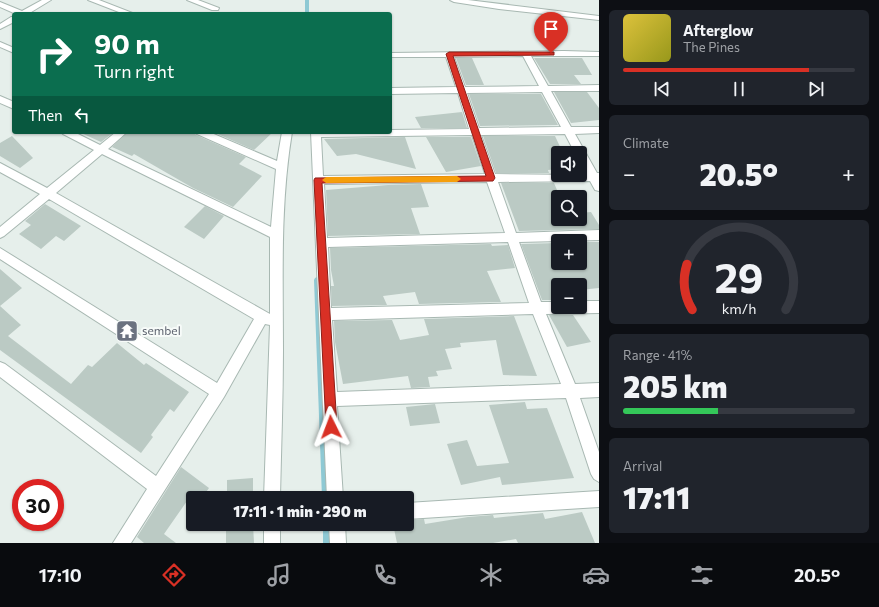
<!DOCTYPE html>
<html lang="en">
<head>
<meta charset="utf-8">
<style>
	:root { --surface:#171b24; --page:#20242c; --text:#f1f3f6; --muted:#9ea1a6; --line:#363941; --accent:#d93025 }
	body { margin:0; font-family:Commissioner,sans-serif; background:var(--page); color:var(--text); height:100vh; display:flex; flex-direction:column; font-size:15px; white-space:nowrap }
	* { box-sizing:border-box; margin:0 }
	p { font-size:13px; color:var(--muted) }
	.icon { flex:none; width:22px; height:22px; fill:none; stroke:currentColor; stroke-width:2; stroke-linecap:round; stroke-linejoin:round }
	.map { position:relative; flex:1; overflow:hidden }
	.details { display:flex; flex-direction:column; gap:10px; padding:10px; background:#0d0f14; width:280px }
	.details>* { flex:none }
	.guide { position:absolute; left:12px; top:12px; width:380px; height:122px; border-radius:4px; box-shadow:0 1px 3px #0004; background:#0b6e4f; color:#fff; overflow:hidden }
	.controls { position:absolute; left:551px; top:146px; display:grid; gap:8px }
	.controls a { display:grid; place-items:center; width:36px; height:36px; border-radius:4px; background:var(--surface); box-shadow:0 1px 3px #0004; font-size:20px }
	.speed { position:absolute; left:12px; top:479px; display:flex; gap:8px; font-size:20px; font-weight:700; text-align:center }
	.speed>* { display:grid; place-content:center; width:52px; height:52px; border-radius:50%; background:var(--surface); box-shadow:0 1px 3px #0004; line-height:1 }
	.speed .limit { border:6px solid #d22; background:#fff; color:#111 }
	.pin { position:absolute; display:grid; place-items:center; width:34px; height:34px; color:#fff; margin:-41px -17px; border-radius:50% 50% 50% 0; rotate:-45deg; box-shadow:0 0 4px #0007 }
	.pin .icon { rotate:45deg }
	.me { position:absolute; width:44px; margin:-22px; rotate:357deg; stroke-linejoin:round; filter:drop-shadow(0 0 3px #0008) }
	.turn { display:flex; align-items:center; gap:14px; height:84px; padding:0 16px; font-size:18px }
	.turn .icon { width:52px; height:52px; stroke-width:2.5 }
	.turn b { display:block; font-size:28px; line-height:34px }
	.then { display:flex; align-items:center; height:38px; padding:0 16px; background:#0003; gap:8px; font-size:15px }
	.big { font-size:30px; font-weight:800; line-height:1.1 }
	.details .tile { flex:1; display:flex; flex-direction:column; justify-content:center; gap:6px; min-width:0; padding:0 14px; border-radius:6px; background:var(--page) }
	.details .dial { align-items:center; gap:0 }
	.dial svg { height:104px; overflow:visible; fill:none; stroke:var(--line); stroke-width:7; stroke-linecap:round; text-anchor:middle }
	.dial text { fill:var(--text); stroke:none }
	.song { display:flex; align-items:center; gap:12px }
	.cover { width:48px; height:48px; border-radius:6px; background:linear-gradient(135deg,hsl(50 70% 55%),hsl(60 70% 35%)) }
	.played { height:4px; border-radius:2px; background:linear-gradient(90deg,var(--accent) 80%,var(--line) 80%) }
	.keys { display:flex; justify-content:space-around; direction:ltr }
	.heat { display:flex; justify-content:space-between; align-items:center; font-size:22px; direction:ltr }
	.charge { height:6px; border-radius:3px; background:linear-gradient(90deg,#34c759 41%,var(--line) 0) }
	.trip { position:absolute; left:186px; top:491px; width:228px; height:40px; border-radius:4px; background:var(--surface); box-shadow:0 1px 3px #0004; font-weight:800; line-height:40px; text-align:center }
	.menu { display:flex; height:64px; justify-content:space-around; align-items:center; background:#090b0e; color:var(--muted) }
	.menu .icon { width:28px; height:28px }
	.menu .selected { color:var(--accent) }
	.menu b { font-size:18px; color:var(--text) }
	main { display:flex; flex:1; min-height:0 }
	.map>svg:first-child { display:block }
</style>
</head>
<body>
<main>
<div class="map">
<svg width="599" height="543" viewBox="0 0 599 543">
	<rect width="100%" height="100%" fill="#e6efeb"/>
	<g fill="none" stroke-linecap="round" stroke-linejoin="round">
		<!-- stream -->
		<path fill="#8ec9d4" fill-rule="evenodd" d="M305,0H309V14H305Z
			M317,277L319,278L320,280L330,498H322L314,280L315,278Z
			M323,524H331V543H323Z"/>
	</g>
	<!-- building -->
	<path fill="#bbcac4" d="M456,58H472L484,85H466Z
		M534,58H582L592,75H574L581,84H550Z
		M554,92H587L599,108V120L571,123Z
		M469,94H541L558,125L480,126Z
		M462,112L467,128H421L415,117Z
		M79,132H114L101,142Z
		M128,132H194L196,135L246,157L239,164L262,176L233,207L193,188L134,154L132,156L112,147Z
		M213,132H273L254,150Z
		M12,136L33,158L20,168L0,156V143Z
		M483,136H555L563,153H558V169L548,170L549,173H496Z
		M405,137L416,169L356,154L337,156L324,139Z
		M426,137H471L481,166L446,172Z
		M501,183H554L560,197H558V219H580V213L591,212L599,225V229L519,231Z
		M421,184L429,207L411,208L420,234L328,236L326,190L388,185Z
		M45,204L81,226L64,241L56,236L41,249L19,234L31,225L25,221Z
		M205,206L224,216L204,239L184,227Z
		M580,242H599V288L580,290V285H558V300H542L521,244L558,243V263H580Z
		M491,244L492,246L508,245L515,268L487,271L501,302L419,304L415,292L383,296L387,305L332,306L331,286H334L331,270L330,248Z
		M0,269L22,288L0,306Z
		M0,306L21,325L8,336L71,384L88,365L92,367L117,343L144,365L146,363L189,392L174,412L170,409L151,435L153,437L141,453L0,350Z
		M549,315H573L591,342L567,347Z
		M514,316L537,376L503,375L496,340L460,343L461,347L445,349L452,369L436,371L438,376L428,377L430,387L411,388L408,376L343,384L335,342L334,321L392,320L400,340L429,335L424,319Z
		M525,402L527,409L547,408L574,478L502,485L500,477L461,485L447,444L467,440L477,466L509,463L489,405Z
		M435,404L440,423L410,426L406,407Z
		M181,467L209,488L202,498H193V506L187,501L164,534L176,543H144L137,537Z
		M253,478V498H227V480Z
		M582,512L595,543H518L516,539L493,543H397L393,524H407V520L424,519L425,524L468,517L493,515L494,518L543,513L545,519Z
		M226,524H253L254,543H226Z"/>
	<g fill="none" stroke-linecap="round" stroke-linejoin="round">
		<!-- street casing -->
		<g stroke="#a8b8b2" stroke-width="2">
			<path id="street" d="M42,0H51L28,14H16L0,7V2L22,11Z
				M88,0H99L135,14H124Z
				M187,0H198L219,8L218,10H212Z
				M450,0H468L599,16V20L499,9L454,2Z
				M11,17H14V22L0,29V24Z
				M0,42L14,48V53L0,47Z
				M564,51L599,52V56H531L548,86L599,85V91H551L571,127H599V133L575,134L597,173H599V191L595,190L590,181L498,182L516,233L599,230V240L519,242L541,302H558V307H580V301H599V313L546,314L575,384L599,383V397L580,398L599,452V482L594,479L591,474L566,398L337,406L343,498H327L311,132H390V130L469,129L458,93L390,94V88L456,87L446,57H390V53ZM523,56L539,86L465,87L454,57ZM542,92L561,127L479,128L467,93ZM565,134L575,153H580V162L586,173H580V175L495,174L481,135ZM472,135L485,174L323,176L321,137ZM487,182L505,233L327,238L324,184ZM508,242L529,303L331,308L328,247ZM533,314L561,384L337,392L332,320Z
				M0,96L14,102V109L0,103Z
				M61,132H74L100,145L116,132H127L108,149L271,227L276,169L197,134L195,132H209L277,161L282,132H292C280,205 283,276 283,350C283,399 281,449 280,498H264L270,325L265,324L224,397L131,543H113L147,489L0,377V362L5,364L156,476L209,394L0,259V248L217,383L254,319L49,199L4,236L0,238V227L40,194L0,172V163L47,188L94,150L63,134ZM102,154L270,237V314L56,193Z
				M599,491V507L407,519V503Z
				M264,524H280V543H264Z
				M329,524H345L346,543H330Z"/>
		</g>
		<!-- street -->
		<use href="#street" fill="#fff" fill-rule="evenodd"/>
	</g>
	<!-- route -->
	<path fill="#d93025" stroke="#8d1f18" d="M551,52H554V55L453,56L495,178L493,181L322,183L337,427L335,431L331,433L327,431L326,427L314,180L315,178L486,176L446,54L449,52Z"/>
	<!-- slow -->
	<path fill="#f59e0b" d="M457,176L461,179L457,182L326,183L322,180L326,177Z"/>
	<!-- icons -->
	<defs>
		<g id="temple-square" transform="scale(1.15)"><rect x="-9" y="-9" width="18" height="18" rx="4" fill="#6b7280" stroke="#f7fbf9"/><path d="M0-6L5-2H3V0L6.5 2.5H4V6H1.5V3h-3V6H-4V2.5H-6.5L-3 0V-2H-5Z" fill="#fff"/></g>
	</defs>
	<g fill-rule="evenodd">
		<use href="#temple-square" x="127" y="331"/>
	</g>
	<g text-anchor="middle" stroke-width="4" stroke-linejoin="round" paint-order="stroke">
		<!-- worship labels -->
		<g font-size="12" fill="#5b616d" stroke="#f7fbf9" text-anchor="start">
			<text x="142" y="335">sembel</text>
		</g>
	</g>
</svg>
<div class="controls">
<a><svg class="icon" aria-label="sound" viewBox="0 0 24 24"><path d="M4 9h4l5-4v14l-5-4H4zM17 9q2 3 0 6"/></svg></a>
<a><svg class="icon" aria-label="search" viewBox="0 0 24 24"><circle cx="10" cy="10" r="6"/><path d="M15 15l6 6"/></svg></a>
<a>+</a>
<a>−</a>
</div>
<div class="speed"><div class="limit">30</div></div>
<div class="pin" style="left:551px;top:53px;background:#d93025"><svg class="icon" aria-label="arrive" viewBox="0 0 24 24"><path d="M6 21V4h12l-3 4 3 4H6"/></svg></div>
<svg class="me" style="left:331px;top:427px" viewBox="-20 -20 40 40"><path d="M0-17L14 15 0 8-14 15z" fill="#d93025" stroke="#fff" stroke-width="4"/></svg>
<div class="trip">17:11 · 1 min · 290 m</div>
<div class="guide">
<div class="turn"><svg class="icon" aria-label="right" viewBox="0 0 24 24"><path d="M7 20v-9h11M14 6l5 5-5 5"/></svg><div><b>90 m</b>Turn right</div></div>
<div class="then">Then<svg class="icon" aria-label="left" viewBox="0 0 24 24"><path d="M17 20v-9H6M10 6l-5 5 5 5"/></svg></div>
</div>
</div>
<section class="details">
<div class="tile">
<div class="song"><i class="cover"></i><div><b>Afterglow</b><p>The Pines</p></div></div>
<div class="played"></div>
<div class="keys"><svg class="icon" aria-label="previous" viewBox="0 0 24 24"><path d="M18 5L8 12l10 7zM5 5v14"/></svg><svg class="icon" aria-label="pause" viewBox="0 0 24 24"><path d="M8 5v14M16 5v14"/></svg><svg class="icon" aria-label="next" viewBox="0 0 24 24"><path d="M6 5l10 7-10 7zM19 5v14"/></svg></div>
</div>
<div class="tile"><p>Climate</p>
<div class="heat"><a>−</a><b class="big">20.5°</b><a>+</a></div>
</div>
<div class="tile dial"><svg viewBox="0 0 100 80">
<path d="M14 69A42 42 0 1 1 86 69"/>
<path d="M14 69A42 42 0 0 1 10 34" stroke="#d93025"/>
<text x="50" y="56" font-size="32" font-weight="700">29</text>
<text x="50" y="72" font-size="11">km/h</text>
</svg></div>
<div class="tile"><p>Range · 41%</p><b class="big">205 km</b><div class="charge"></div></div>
<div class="tile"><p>Arrival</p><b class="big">17:11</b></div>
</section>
</main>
<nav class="menu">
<b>17:10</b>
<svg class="icon selected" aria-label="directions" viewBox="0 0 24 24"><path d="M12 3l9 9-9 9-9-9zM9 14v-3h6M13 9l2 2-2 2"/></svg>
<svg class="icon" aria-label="music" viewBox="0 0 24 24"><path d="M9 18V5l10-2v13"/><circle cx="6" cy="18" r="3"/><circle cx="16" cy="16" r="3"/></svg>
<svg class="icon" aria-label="phone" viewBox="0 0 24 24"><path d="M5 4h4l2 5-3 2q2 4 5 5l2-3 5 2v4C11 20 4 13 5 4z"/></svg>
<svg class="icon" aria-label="climate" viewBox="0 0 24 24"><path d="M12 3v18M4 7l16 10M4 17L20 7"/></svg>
<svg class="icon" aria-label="car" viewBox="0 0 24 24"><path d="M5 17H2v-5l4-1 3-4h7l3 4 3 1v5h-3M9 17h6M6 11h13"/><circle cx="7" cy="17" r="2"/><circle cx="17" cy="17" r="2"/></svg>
<svg class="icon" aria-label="filters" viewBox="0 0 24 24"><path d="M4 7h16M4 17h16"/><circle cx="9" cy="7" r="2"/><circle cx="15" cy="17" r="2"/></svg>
<b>20.5°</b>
</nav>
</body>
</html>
